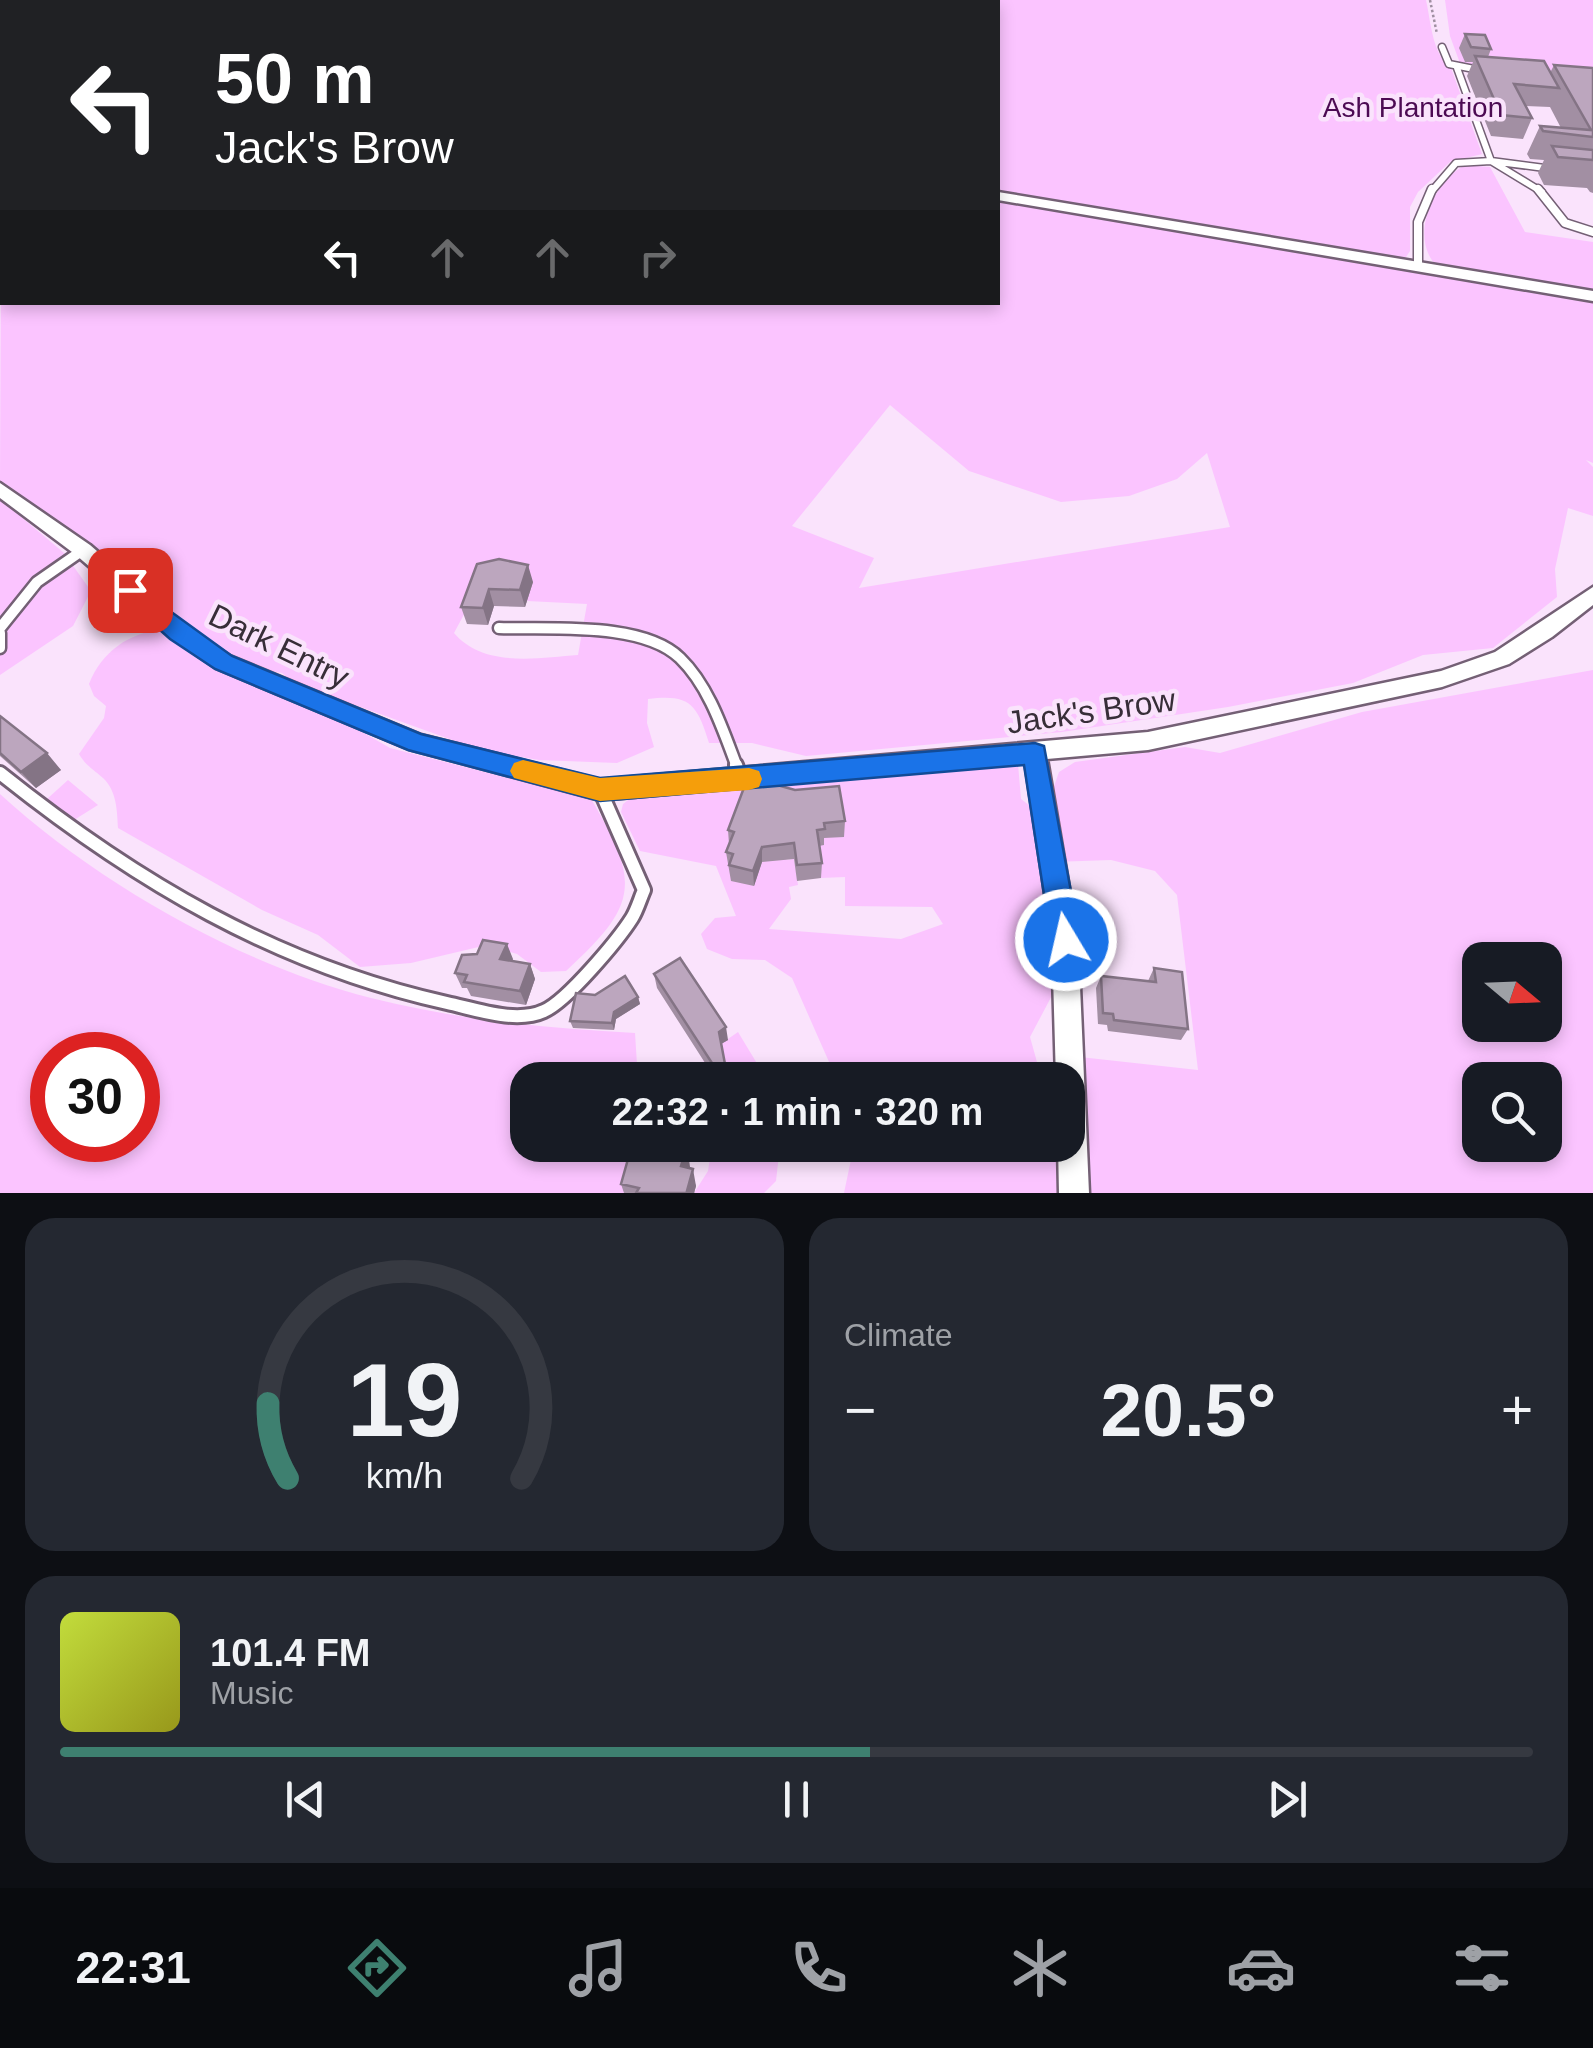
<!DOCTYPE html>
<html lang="en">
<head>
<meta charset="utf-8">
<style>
	:root { --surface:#171b24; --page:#242831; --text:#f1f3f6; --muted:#9ea1a6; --line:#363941; --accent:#3e8070 }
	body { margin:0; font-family:Helvetica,sans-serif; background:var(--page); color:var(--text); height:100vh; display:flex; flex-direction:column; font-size:38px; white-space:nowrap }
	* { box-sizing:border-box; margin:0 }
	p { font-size:32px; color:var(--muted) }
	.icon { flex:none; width:55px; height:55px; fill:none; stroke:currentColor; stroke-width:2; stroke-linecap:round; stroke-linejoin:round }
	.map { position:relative; height:1193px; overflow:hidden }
	.drawer { display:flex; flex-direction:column; gap:25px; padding:25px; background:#0d0f14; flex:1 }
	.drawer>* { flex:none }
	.guide { position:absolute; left:0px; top:0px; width:1000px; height:305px; box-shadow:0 5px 15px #0003; background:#202124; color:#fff; overflow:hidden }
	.needle { width:65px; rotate:109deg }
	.buttons { position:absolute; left:1462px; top:942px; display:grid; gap:20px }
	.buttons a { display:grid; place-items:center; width:100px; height:100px; border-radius:20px; background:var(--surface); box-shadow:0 5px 15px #0003; font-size:50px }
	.speed { position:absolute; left:30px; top:1032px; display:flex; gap:20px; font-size:50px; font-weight:700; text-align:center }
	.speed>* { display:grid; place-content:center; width:130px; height:130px; border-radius:50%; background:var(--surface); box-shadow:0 5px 15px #0003; line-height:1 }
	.speed .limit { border:15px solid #d22; background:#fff; color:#111 }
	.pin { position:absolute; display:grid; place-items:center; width:85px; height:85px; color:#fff; margin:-42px; border-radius:20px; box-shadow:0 5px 15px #0006 }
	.me { position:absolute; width:110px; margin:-55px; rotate:351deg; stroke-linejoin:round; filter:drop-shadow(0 0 8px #0008) }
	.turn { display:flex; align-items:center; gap:35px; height:210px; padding:0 50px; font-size:45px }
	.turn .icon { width:130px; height:130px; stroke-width:2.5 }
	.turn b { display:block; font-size:70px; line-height:85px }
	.lanes { display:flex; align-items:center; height:95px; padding:0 50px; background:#0003; justify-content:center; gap:50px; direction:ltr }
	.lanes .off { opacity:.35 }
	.big { font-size:75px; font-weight:800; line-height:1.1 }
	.drawer .tile { flex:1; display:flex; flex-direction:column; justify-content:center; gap:15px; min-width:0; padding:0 35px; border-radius:30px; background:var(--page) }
	.drawer .dial { align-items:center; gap:0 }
	.dial svg { height:260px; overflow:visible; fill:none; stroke:var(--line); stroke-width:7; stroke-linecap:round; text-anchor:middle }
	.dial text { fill:var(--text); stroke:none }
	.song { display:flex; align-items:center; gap:30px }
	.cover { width:120px; height:120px; border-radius:15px; background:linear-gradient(135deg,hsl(70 70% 55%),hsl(60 70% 35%)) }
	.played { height:10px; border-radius:5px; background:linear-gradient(90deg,var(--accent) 55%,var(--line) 55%) }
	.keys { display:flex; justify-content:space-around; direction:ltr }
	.heat { display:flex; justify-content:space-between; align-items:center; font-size:55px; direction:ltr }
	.drawer .tiles { flex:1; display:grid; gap:25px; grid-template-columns:1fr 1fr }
	.tile:last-child { grid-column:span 2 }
	.trip { position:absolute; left:510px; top:1062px; width:575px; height:100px; border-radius:30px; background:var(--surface); box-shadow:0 5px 15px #0003; font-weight:800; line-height:100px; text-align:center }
	.tab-bar { display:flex; height:160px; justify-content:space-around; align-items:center; background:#090b0e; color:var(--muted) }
	.tab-bar .icon { width:70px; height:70px }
	.tab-bar .on { color:var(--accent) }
	.tab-bar b { font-size:45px; color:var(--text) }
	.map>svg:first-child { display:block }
</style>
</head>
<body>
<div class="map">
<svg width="1593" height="1193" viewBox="0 0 1593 1193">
	<rect width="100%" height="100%" fill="#fae3fc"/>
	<!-- green -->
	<path fill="#fbc4ff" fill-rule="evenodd" d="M90,0H1426C1431,22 1432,54 1451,68L1482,154L1450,162L1418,192L1410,207V251L1406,257L1392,260L998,193V2Z
		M1445,0H1593V76L1461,66L1450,36Z
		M2,30V302H998V199L1593,301V463L1586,460L1593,467V516L1568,508L1555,569L1557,597L1493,648L1423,655L1353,683L1228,707L1062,732L806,756L752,743H709C697,704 690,694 648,699L647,723L654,747L617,763L539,760L480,750L355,705L350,725L390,748L591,799C642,884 637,906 566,971L541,972L517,954L487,945L411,963L360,967L318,935L262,910L118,828C117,811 117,791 103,778C93,769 86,766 79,754L104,718L106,706L94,696L89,684C102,651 129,633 163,629L203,661L275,693L294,683L282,673L255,668L223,652L182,625L107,560L0,482ZM890,405L969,471L1061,502L1129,496L1177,479L1207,453L1230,527L859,588L874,558L792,526ZM482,581L532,583L527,601L587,604L578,655C537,658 484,668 454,633Z
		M1465,165L1490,167L1525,232L1593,242V290L1438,267C1408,240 1432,182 1465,165Z
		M0,499L64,553L91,591L73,626L0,675Z
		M1593,670V1193H1086L1080,1057L1198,1070L1177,895L1155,871L1111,860L1053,862L1066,969L1030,1037L1042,1080H837L792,978L765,960L732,959L707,949L701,934L715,918L736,916L716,866L640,851L621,812L623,804L632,797L925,773L1008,761L1018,764L1021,799L1034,809L1052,792L1059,772L1075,762L1185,747L1220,753L1362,712ZM839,803L823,839L811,846L821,878L845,877V906L932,907L943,924L901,939L769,929L791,899L789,887L798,885L794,859L786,860ZM1480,960H1545V1025H1480ZM1480,1080H1545V1145H1480Z
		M68,780L98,805L74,820L47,799Z
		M0,794C97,883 243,966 371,998C458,1020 546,1028 635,1033L638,1080H528V1145H642L629,1193H0ZM52,1055H138V1140H52Z
		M738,1032L767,1080H728L725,1068L708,1073L702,1057Z
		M712,1145H780L776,1181L764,1193H694L708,1171Z
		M854,1145H1060L1064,1193H844Z"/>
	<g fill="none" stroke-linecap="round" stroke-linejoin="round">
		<!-- lane-far3 casing -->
		<g stroke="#746075" stroke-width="9">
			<path id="lane-far3" d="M1442,47L1449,64L1479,70
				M1457,68L1491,161L1552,169
				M1431,192L1456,163L1491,161L1542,192"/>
		</g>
		<!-- lane-far2 casing -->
		<g stroke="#746075" stroke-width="11">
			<path id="lane-far2" d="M1538,189L1565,223L1593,232
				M1418,267V222L1432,189"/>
		</g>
		<!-- lane-far1 casing -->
		<g stroke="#746075" stroke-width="15">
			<path id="lane-far1" d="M0,628L37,582L83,550
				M499,628C549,630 642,621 680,658C709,686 723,730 737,767
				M0,633V648"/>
		</g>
		<!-- lane casing -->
		<g stroke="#746075" stroke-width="18">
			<path id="lane" d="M736,765L741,779
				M0,773C135,881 276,965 447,1003C475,1009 516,1024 544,1011C567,1001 618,940 632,918C637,910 640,899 644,890L600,790"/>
		</g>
		<!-- street casing -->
		<g stroke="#746075" stroke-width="5">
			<path id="street" d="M75,0H95L96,2H78Z
				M998,192L1593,291V301L998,200Z
				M0,483L90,545L185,627L230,656L421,735L600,780L1148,732L1441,671L1495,652L1593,587V605L1552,637L1509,664L1442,687L1148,750L1047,759L1078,940L1089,1193H1059L1058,1145H1068V1080H1056L1052,940L1025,761L600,800L409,749L216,668L171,637L76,555L0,498Z"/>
		</g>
		<!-- path -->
		<path stroke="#9f8fa1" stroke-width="2.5" stroke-dasharray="2.5 2.5" stroke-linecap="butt" d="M1430,0L1437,34"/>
		<!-- lane-far3 -->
		<use href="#lane-far3" stroke="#fff" stroke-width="6"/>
		<!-- lane-far2 -->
		<use href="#lane-far2" stroke="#fff" stroke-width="8"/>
		<!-- lane-far1 -->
		<use href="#lane-far1" stroke="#fff" stroke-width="10"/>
		<!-- lane -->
		<use href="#lane" stroke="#fff" stroke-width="12"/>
		<!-- street -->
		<use href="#street" fill="#fff" fill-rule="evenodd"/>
	</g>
	<!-- wall -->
	<path fill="#a28fa3" d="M1465,34L1491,49L1488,57L1550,73L1554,65L1593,68V193L1590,192L1587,188L1544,185L1538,173L1544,160L1530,159L1527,154L1540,126L1561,128L1550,107L1526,106L1532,118L1523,139L1491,136L1467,76L1473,62H1465L1459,48Z
		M477,564L533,582L525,607L494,606L488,625L467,624L461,607Z
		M0,716L61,770L36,788L0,756Z
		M795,790L845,821L844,837L824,838V845L819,846L822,863L821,878L797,881L794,859L762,862L754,886L731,881L726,852L729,844L728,830Z
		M513,959L512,961L530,964L535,979L526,1005L471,996L467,988H462L455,973Z
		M1154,968L1188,1029L1181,1040L1108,1031L1107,1025L1098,1024L1096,988L1101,976L1148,981Z
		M654,974L728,1040L721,1044L728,1080H716L657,988Z
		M638,997L640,1004L616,1019L614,1030L573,1028L570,1021Z
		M625,1145H687L689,1168L696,1186L694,1193H624L621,1184L628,1159Z"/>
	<!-- shaded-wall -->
	<path fill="#847485" d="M528,565L533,582L525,607L520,590Z
		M489,589L494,606L488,625L483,608Z
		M47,753L61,770L36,788L21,772Z
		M762,847V862L754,886L753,871Z
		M507,944L513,959L507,973L500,959Z
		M530,964L535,979L526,1005L520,991Z
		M638,997L640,1004L616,1019L614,1030L612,1023L614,1012Z
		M726,1027L728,1040L721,1044L719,1032Z
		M685,1145H687L690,1167L685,1183L681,1166Z
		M693,1169L696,1186L694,1193L687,1191Z"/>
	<!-- building -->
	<path fill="#bca6be" stroke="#847485" stroke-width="2.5" d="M1465,34L1485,35L1491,49L1471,47Z
		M1475,56L1544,61L1559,88L1514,84L1532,118L1501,115Z
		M1554,65L1593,68V137L1543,131L1540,126L1591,130Z
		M1552,146L1593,150V160L1558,157Z
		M499,559L528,565L520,590L489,589L483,608L461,607L477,564Z
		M0,716L47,753L21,772L0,753Z
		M748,777L795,790L839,786L845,821L824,823L825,829L817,830L822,863L797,865L794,843L762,847L753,871L729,865L733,854L726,852L734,832L728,830Z
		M483,940L507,944L500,959L530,964L520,991L464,982L467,975L455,973L462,955L477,954Z
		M680,958L726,1027L719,1032L728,1080H723L654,974Z
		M1154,968L1182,972L1188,1029L1114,1020L1113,1014L1103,1013L1101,976L1156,982Z
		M625,976L638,997L614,1012L612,1023L570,1021L576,993L595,995Z
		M625,1145H685L686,1150L681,1166L693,1169L687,1191L694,1193H636L639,1188L621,1184L628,1159Z"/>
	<!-- route -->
	<path fill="#1a73e8" stroke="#114b97" stroke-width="2.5" d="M130,582L232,656L421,734L600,778L1035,743L1044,746L1080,940L1076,950L1066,954L1055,950L1051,940L1024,765L600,801L408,750L215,669L170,639L122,596L119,590L122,585Z"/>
	<!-- slow -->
	<path fill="#f59e0b" d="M523,760L600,778L749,768L759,771L762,779L759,787L749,790L600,801L514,778L510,771L514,763Z"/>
	<g text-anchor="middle" stroke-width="9" stroke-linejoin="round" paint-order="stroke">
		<!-- far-park labels -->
		<g font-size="28" fill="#4c0a53" stroke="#fae3fc">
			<text x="1413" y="117">Ash Plantation</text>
		</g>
		<!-- street labels -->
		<g font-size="32" fill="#372e38" stroke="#fae3fc">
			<text transform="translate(279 646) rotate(26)" y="11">Dark Entry</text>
			<text transform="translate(1091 711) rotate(-8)" y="11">Jack's Brow</text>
		</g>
	</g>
</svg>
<div class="buttons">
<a><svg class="needle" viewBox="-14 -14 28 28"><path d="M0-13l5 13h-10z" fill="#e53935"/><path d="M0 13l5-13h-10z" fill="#9ea1a6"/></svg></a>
<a><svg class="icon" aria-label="search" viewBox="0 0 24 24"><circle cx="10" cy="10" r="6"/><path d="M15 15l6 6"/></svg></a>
</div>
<div class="speed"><div class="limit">30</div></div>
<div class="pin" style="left:130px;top:590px;background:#d93025"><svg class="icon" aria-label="arrive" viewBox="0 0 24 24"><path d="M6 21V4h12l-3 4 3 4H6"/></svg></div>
<svg class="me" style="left:1066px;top:940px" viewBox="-20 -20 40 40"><circle r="17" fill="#1a73e8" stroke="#fff" stroke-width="3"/><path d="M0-11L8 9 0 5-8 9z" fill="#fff"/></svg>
<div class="trip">22:32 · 1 min · 320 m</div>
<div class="guide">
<div class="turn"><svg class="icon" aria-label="left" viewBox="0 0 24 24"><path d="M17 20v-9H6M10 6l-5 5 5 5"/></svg><div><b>50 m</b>Jack's Brow</div></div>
<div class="lanes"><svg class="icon" aria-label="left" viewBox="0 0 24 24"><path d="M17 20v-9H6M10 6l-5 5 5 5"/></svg><svg class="icon off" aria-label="ahead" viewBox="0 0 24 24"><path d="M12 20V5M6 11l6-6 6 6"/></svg><svg class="icon off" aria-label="ahead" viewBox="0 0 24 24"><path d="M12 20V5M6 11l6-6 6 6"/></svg><svg class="icon off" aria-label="right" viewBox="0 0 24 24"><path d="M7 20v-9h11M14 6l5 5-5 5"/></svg></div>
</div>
</div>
<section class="drawer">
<div class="tiles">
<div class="tile dial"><svg viewBox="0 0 100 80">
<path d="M14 69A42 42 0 1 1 86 69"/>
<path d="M14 69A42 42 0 0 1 8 46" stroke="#3e8070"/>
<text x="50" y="56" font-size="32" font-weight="700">19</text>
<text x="50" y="72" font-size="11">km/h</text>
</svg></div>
<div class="tile"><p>Climate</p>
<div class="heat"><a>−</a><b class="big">20.5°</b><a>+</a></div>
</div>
<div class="tile">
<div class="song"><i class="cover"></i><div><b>101.4 FM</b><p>Music</p></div></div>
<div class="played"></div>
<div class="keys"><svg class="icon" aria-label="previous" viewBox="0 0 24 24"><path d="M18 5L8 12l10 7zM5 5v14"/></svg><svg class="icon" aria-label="pause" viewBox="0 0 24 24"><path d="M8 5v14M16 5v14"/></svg><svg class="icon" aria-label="next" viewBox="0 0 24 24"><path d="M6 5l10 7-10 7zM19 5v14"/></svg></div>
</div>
</div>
</section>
<nav class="tab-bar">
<b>22:31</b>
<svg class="icon on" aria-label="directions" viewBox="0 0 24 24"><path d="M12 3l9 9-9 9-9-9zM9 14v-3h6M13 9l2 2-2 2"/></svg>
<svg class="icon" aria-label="music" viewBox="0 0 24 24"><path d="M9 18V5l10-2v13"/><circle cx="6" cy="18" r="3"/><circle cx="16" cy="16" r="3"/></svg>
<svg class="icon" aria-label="phone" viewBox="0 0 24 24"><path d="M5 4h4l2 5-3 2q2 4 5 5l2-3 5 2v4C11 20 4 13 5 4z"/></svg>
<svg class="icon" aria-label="climate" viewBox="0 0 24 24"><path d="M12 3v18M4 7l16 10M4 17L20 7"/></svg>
<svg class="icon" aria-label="car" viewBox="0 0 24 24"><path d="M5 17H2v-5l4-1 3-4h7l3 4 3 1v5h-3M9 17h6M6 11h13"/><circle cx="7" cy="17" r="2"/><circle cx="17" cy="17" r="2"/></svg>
<svg class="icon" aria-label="filters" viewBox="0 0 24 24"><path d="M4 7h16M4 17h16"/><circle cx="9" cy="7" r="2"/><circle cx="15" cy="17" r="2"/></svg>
</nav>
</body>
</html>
